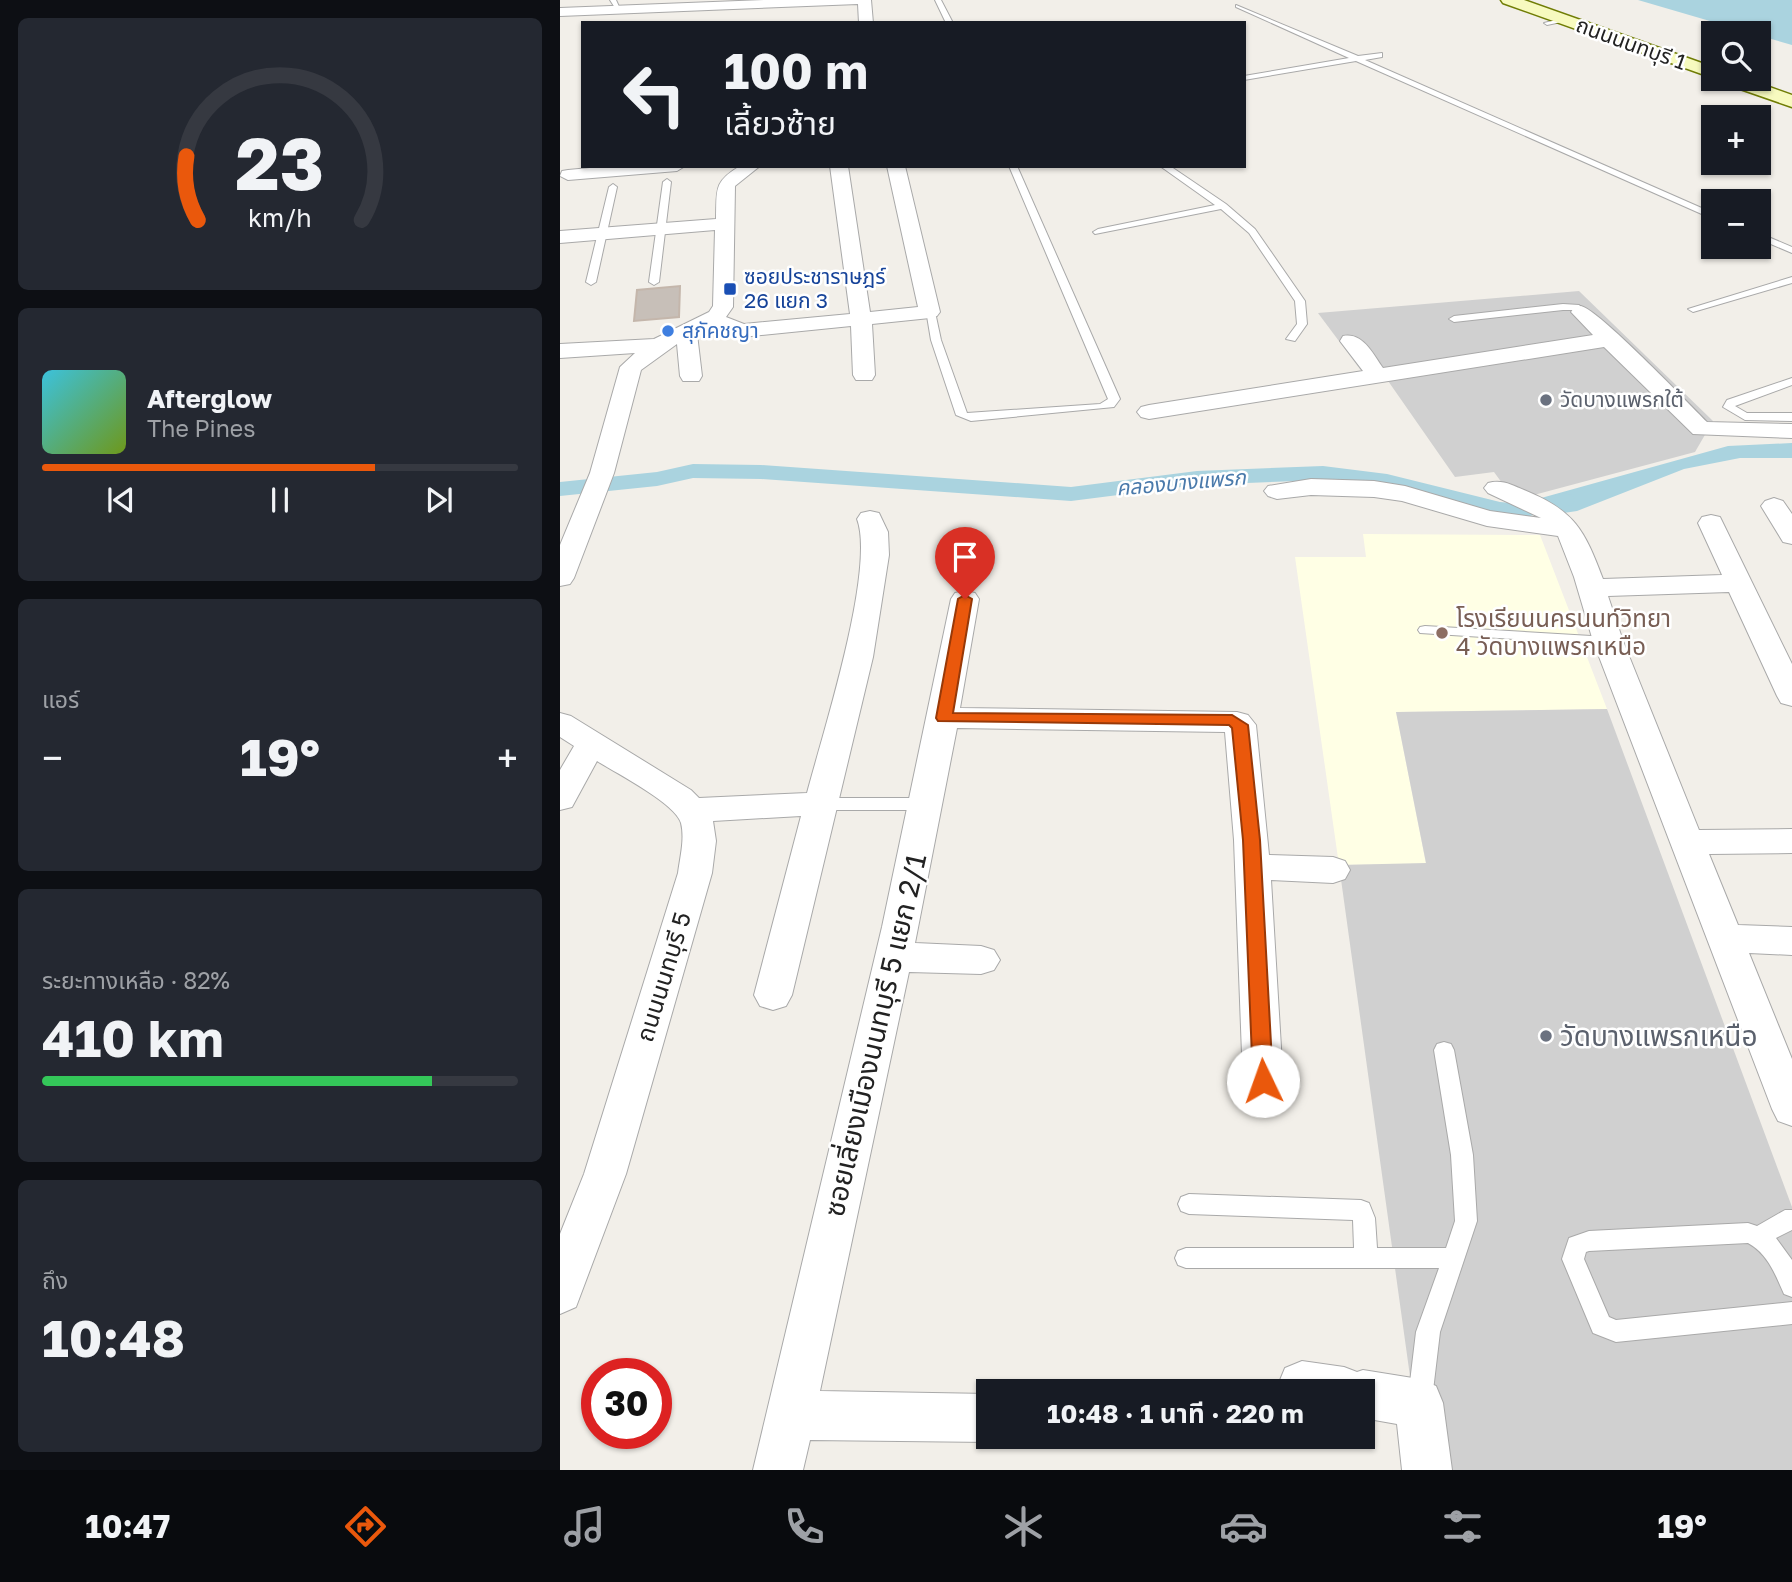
<!DOCTYPE html>
<html lang="th">
<head>
<meta charset="utf-8">
<style>
	:root { --surface:#171b24; --page:#242831; --text:#f1f3f6; --muted:#9ea1a6; --line:#363941; --accent:#ea580c }
	body { margin:0; font-family:"Golos Text","Noto Sans Thai",sans-serif; background:var(--page); color:var(--text); height:100vh; display:flex; flex-direction:column; font-size:26px; white-space:nowrap }
	* { box-sizing:border-box; margin:0 }
	p { font-size:23px; color:var(--muted) }
	.icon { flex:none; width:38px; height:38px; fill:none; stroke:currentColor; stroke-width:2; stroke-linecap:round; stroke-linejoin:round }
	.map { position:relative; flex:1; overflow:hidden }
	.panel { display:flex; flex-direction:column; gap:18px; padding:18px; background:#0d0f14; width:560px }
	.panel>* { flex:none }
	.banner { position:absolute; left:21px; top:21px; width:665px; height:147px; border-radius:0px; box-shadow:0 2px 5px #0004; background:#171b24; color:var(--text); overflow:hidden }
	.controls { position:absolute; left:1141px; top:21px; display:grid; gap:14px }
	.controls a { display:grid; place-items:center; width:70px; height:70px; border-radius:0px; background:var(--surface); box-shadow:0 2px 5px #0004; font-size:35px }
	.speed { position:absolute; left:21px; top:1358px; display:flex; gap:14px; font-size:35px; font-weight:700; text-align:center }
	.speed>* { display:grid; place-content:center; width:91px; height:91px; border-radius:50%; background:var(--surface); box-shadow:0 2px 5px #0004; line-height:1 }
	.speed .limit { border:10px solid #d22; background:#fff; color:#111 }
	.pin { position:absolute; display:grid; place-items:center; width:60px; height:60px; color:#fff; margin:-72px -30px; border-radius:50% 50% 50% 0; rotate:-45deg; box-shadow:0 0 7px #0007 }
	.pin .icon { rotate:45deg }
	.me { position:absolute; width:77px; margin:-38px; rotate:357deg; stroke-linejoin:round; filter:drop-shadow(0 0 5px #0008) }
	.turn { display:flex; align-items:center; gap:24px; height:147px; padding:0 28px; font-size:32px }
	.turn .icon { width:91px; height:91px; stroke-width:2.5 }
	.turn b { display:block; font-size:49px; line-height:60px }
	.big { font-size:52px; font-weight:700; line-height:1.1 }
	.panel .card { flex:1; display:flex; flex-direction:column; justify-content:center; gap:10px; min-width:0; padding:0 24px; border-radius:10px; background:var(--page) }
	.panel .dial { align-items:center; gap:0 }
	.dial svg { height:182px; overflow:visible; fill:none; stroke:var(--line); stroke-width:7; stroke-linecap:round; text-anchor:middle }
	.dial text { fill:var(--text); stroke:none }
	.song { display:flex; align-items:center; gap:21px }
	.cover { width:84px; height:84px; border-radius:10px; background:linear-gradient(135deg,hsl(190 70% 55%),hsl(80 70% 35%)) }
	.played { height:7px; border-radius:4px; background:linear-gradient(90deg,var(--accent) 70%,var(--line) 70%) }
	.keys { display:flex; justify-content:space-around; direction:ltr }
	.heat { display:flex; justify-content:space-between; align-items:center; font-size:38px; direction:ltr }
	.charge { height:10px; border-radius:5px; background:linear-gradient(90deg,#34c759 82%,var(--line) 0) }
	.trip { position:absolute; left:416px; top:1379px; width:399px; height:70px; border-radius:0px; background:var(--surface); box-shadow:0 2px 5px #0004; font-weight:700; line-height:70px; text-align:center }
	.menu { display:flex; height:112px; justify-content:space-around; align-items:center; background:#090b0e; color:var(--muted) }
	.menu .icon { width:49px; height:49px }
	.menu .current { color:var(--accent) }
	.menu b { font-size:32px; color:var(--text) }
	main { display:flex; flex:1; min-height:0 }
	.map>svg:first-child { display:block }
</style>
</head>
<body>
<main>
<section class="panel">
<div class="card dial"><svg viewBox="0 0 100 80">
<path d="M14 69A42 42 0 1 1 86 69"/>
<path d="M14 69A42 42 0 0 1 9 41" stroke="#ea580c"/>
<text x="50" y="56" font-size="32" font-weight="700">23</text>
<text x="50" y="72" font-size="11">km/h</text>
</svg></div>
<div class="card">
<div class="song"><i class="cover"></i><div><b>Afterglow</b><p>The Pines</p></div></div>
<div class="played"></div>
<div class="keys"><svg class="icon" aria-label="previous" viewBox="0 0 24 24"><path d="M18 5L8 12l10 7zM5 5v14"/></svg><svg class="icon" aria-label="pause" viewBox="0 0 24 24"><path d="M8 5v14M16 5v14"/></svg><svg class="icon" aria-label="next" viewBox="0 0 24 24"><path d="M6 5l10 7-10 7zM19 5v14"/></svg></div>
</div>
<div class="card"><p>แอร์</p>
<div class="heat"><a>−</a><b class="big">19°</b><a>+</a></div>
</div>
<div class="card"><p>ระยะทางเหลือ · 82%</p><b class="big">410 km</b><div class="charge"></div></div>
<div class="card"><p>ถึง</p><b class="big">10:48</b></div>
</section>
<div class="map">
<svg width="1232" height="1470" viewBox="0 0 1232 1470">
	<rect width="100%" height="100%" fill="#f2efe9"/>
	<!-- education -->
	<path fill="#ffffe5" d="M803,534L980,535L1047,709L836,712L866,864L779,865L735,557H806Z"/>
	<!-- religious -->
	<path fill="#d0d0d0" d="M1019,291L1153,421L1135,452L970,496L942,483L934,472L895,477L826,378L802,372L758,313Z
		M1047,709L1232,1207V1470H863L779,865L866,863L836,712Z"/>
	<!-- water -->
	<path fill="#aad3df" d="M1078,0H1232V45Z
		M1232,443V458H1180L1124,469L1017,511L997,514L974,500L1168,446Z"/>
	<g fill="none" stroke-linecap="round" stroke-linejoin="round">
		<!-- canal -->
		<path fill="#aad3df" fill-rule="evenodd" d="M133,464L201,465L511,487L637,471L763,466L827,474L940,502L962,504L1003,493L1012,495L1015,500L1012,505L962,518L940,516L827,488L763,480L637,485L511,501L201,479L133,478L97,486L0,496V482L97,472Z"/>
	</g>
	<!-- building -->
	<path fill="#c7bfb8" stroke="#c4b6ab" stroke-width="2" d="M120,286L119,317L74,321L77,290Z"/>
	<g fill="none" stroke-linecap="round" stroke-linejoin="round">
		<!-- lane casing -->
		<g stroke="#a9a9a9" stroke-width="2">
			<path id="lane" d="M50,0H56L61,11H57Z
				M375,0H381L393,23H386Z
				M676,5L798,56L822,53V57L805,60L1153,213V219L796,61L684,80V76L789,58L676,7Z
				M1004,18L1006,21L987,25L984,23Z
				M449,166H457L560,399L554,407L411,421L396,415L371,340L366,310L375,312L381,340L407,413L540,404L548,399Z
				M600,166H610L666,204L695,229L745,301L747,324L735,341L726,339L737,324L735,301L689,233L661,209L535,234L533,232L538,229L655,205Z
				M107,179L111,182L99,282L94,285L89,282L103,182Z
				M53,184L57,187L36,282L31,285L26,282L49,187Z
				M1199,233L1232,247V253L1199,239Z
				M1232,277V283L1133,312L1128,309Z
				M1003,304L1019,305L1026,312L1021,315L1012,310H1003L894,322L889,319L894,316Z
				M1232,378V385L1175,406L1187,413H1232V421L1185,420L1163,407L1167,400Z
				M865,626L1048,637L1055,641L1048,645L860,633L858,630L860,627Z
				M261,798H366L374,804L366,810H261L253,804Z
				M884,1042L891,1044L894,1050L913,1155L917,1221L880,1332L872,1399L869,1408L860,1411L851,1408L848,1399L856,1332L879,1268H626L618,1265L615,1258L618,1251L626,1248H794L793,1220L629,1214L621,1211L618,1204L621,1197L629,1194L801,1200L809,1203L815,1218L817,1248H886L895,1221L891,1155L874,1050L877,1044Z
				M1225,1210H1232V1230L1216,1238L1232,1260V1297L1224,1294C1215,1274 1208,1254 1188,1243L1029,1251L1026,1252L1024,1259L1049,1317L1056,1320L1232,1302V1324L1056,1342L1033,1333L1002,1259L1009,1238L1029,1231L1188,1223L1197,1226Z"/>
		</g>
		<!-- street casing -->
		<g stroke="#a9a9a9" stroke-width="2">
			<path id="street" d="M204,0H311L313,23H299L298,4L0,16V8Z
				M51,166H125L117,171L8,180L0,176L2,171L8,170Z
				M180,166H200L175,186L173,307L166,317L184,324L290,314L270,166H288L310,312L358,307L327,166H345L380,312L377,316L370,318L312,324L315,375L312,380H296L293,375L291,326L182,337L151,327L137,334L142,376L139,381H123L120,376L117,344L81,370L54,473L14,578L10,584L0,586V545L30,473L60,367L75,353L0,358V344L94,339L149,312L153,306L155,230L0,243V231L156,219C157,190 153,182 180,166Z
				M1021,306C1039,310 1127,402 1147,422L1232,424V438L1133,434L1044,347L589,419L581,417L577,412L581,407L589,405L803,371L780,341L783,336C803,332 813,354 823,368L1033,335L1011,312L1014,308Z
				M751,479L814,481L845,486L930,511L981,518L928,493L924,488L928,483C942,479 952,485 964,490C1015,511 1024,529 1043,579L1162,575L1138,523L1142,517L1151,515L1160,517L1232,664V706L1221,703L1217,696L1169,592L1048,596L1063,641L1139,830L1232,829V853L1149,854L1178,925L1232,927V955L1189,953L1232,1059V1126L1218,1121L1212,1109L1033,641L1014,577L998,536L927,526L842,501L814,497L751,495L717,499L708,496L704,491L708,486Z
				M1214,498L1223,501L1232,514V544L1223,542L1201,506L1205,501Z
				M310,511L319,513L328,532L329,555L313,657L232,995L226,1006L213,1010L200,1006L194,995L241,816L153,821L156,841L152,873L66,1174L16,1307L0,1314V1234L24,1174L118,873C120,857 125,839 121,823C115,803 56,773 37,761L12,807L0,810V770L14,746L0,737V713L11,716L131,790L139,798L247,793C262,736 316,569 297,519L301,513Z
				M405,591L415,593L419,599L400,708L677,712L688,715L696,725L709,855L773,857L785,861L790,870L785,879L773,883L711,880L723,1081L717,1093L703,1098L689,1093L683,1081L674,840L665,732L397,728L355,943L421,946L434,950L440,960L434,970L421,974L349,972L260,1391L429,1394V1437H442L429,1442L250,1440L243,1470H193L322,927L391,599L395,593Z
				M742,1361L784,1367L797,1372L803,1370L859,1379L876,1386L883,1403L892,1470H842L837,1424L803,1418V1391H721L718,1385L725,1368Z"/>
		</g>
		<!-- secondary casing -->
		<g stroke="#707d05" stroke-width="3">
			<path id="secondary" d="M941,0H964L1153,67V78L943,3Z
				M1161,79H1187L1232,95V107L1163,83Z"/>
		</g>
		<!-- lane -->
		<use href="#lane" fill="#fff" fill-rule="evenodd"/>
		<!-- street -->
		<use href="#street" fill="#fff" fill-rule="evenodd"/>
		<!-- secondary -->
		<use href="#secondary" fill="#f7fabf" fill-rule="evenodd"/>
	</g>
	<!-- route -->
	<path fill="#ea580c" stroke="#983908" stroke-width="2" d="M405,595L412,599L393,713L672,715L688,725L700,840L713,1081L710,1087L703,1090L696,1087L693,1081L683,840L672,728L669,725L378,721L376,718L398,599Z"/>
	<!-- markers -->
	<rect fill="#1a4fb4" stroke="#fff" stroke-width="2.5" x="163" y="282" width="14" height="14" rx="3.5"/>
	<circle fill="#3f7fe0" stroke="#fff" stroke-width="2.5" cx="108" cy="331" r="7"/>
	<g fill="#6b7280" stroke="#fff" stroke-width="2.5">
		<circle cx="986" cy="400" r="7"/>
		<circle cx="986" cy="1036" r="7"/>
	</g>
	<circle fill="#8d6e63" stroke="#fff" stroke-width="2.5" cx="882" cy="633" r="7"/>
	<g text-anchor="middle" stroke-width="5" stroke-linejoin="round" paint-order="stroke">
		<!-- far-street labels -->
		<g font-size="21" fill="#222" stroke="#fff">
			<text transform="translate(1071 44) rotate(20)" y="7">ถนนนนทบุรี 1</text>
		</g>
		<!-- far-transit labels -->
		<g font-size="21" fill="#164399" stroke="#fff" text-anchor="start">
			<text x="184" y="284">ซอยประชาราษฎร์<tspan x="184" dy="24">26 แยก 3</tspan></text>
		</g>
		<!-- far-shop labels -->
		<g font-size="21" fill="#366cbe" stroke="#fff" text-anchor="start">
			<text x="122" y="338">สุภัคชญา</text>
		</g>
		<!-- far-worship labels -->
		<g font-size="21" fill="#5b616d" stroke="#fff" text-anchor="start">
			<text x="1000" y="407">วัดบางแพรกใต้</text>
		</g>
		<!-- far-water labels -->
		<g font-size="21" font-style="italic" fill="#4a7aab" stroke="#fff">
			<text transform="translate(621 483) rotate(-5)" y="7">คลองบางแพรก</text>
		</g>
		<!-- education labels -->
		<g font-size="24" fill="#785e54" stroke="#fff" text-anchor="start">
			<text x="896" y="627">โรงเรียนนครนนท์วิทยา<tspan x="896" dy="28">4 วัดบางแพรกเหนือ</tspan></text>
		</g>
		<!-- street labels -->
		<g font-size="24" fill="#222" stroke="#fff">
			<text transform="translate(104 977) rotate(-73)" y="8">ถนนนนทบุรี 5</text>
		</g>
		<!-- near-street labels -->
		<g font-size="28" fill="#222" stroke="#fff">
			<text transform="translate(315 1035) rotate(-77)" y="10">ซอยเลี่ยงเมืองนนทบุรี 5 แยก 2/1</text>
		</g>
		<!-- near-worship labels -->
		<g font-size="28" fill="#5b616d" stroke="#fff" text-anchor="start">
			<text x="1000" y="1046">วัดบางแพรกเหนือ</text>
		</g>
	</g>
</svg>
<div class="controls">
<a><svg class="icon" aria-label="search" viewBox="0 0 24 24"><circle cx="10" cy="10" r="6"/><path d="M15 15l6 6"/></svg></a>
<a>+</a>
<a>−</a>
</div>
<div class="speed"><div class="limit">30</div></div>
<div class="pin" style="left:405px;top:599px;background:#d93025"><svg class="icon" aria-label="arrive" viewBox="0 0 24 24"><path d="M6 21V4h12l-3 4 3 4H6"/></svg></div>
<svg class="me" style="left:703px;top:1081px" viewBox="-20 -20 40 40"><circle r="19" fill="#fff"/><path d="M0-13L10 11 0 6-10 11z" fill="#ea580c"/></svg>
<div class="trip">10:48 · 1 นาที · 220 m</div>
<div class="banner">
<div class="turn"><svg class="icon" aria-label="left" viewBox="0 0 24 24"><path d="M17 20v-9H6M10 6l-5 5 5 5"/></svg><div><b>100 m</b>เลี้ยวซ้าย</div></div>
</div>
</div>
</main>
<nav class="menu">
<b>10:47</b>
<svg class="icon current" aria-label="directions" viewBox="0 0 24 24"><path d="M12 3l9 9-9 9-9-9zM9 14v-3h6M13 9l2 2-2 2"/></svg>
<svg class="icon" aria-label="music" viewBox="0 0 24 24"><path d="M9 18V5l10-2v13"/><circle cx="6" cy="18" r="3"/><circle cx="16" cy="16" r="3"/></svg>
<svg class="icon" aria-label="phone" viewBox="0 0 24 24"><path d="M5 4h4l2 5-3 2q2 4 5 5l2-3 5 2v4C11 20 4 13 5 4z"/></svg>
<svg class="icon" aria-label="climate" viewBox="0 0 24 24"><path d="M12 3v18M4 7l16 10M4 17L20 7"/></svg>
<svg class="icon" aria-label="car" viewBox="0 0 24 24"><path d="M5 17H2v-5l4-1 3-4h7l3 4 3 1v5h-3M9 17h6M6 11h13"/><circle cx="7" cy="17" r="2"/><circle cx="17" cy="17" r="2"/></svg>
<svg class="icon" aria-label="filters" viewBox="0 0 24 24"><path d="M4 7h16M4 17h16"/><circle cx="9" cy="7" r="2"/><circle cx="15" cy="17" r="2"/></svg>
<b>19°</b>
</nav>
</body>
</html>
